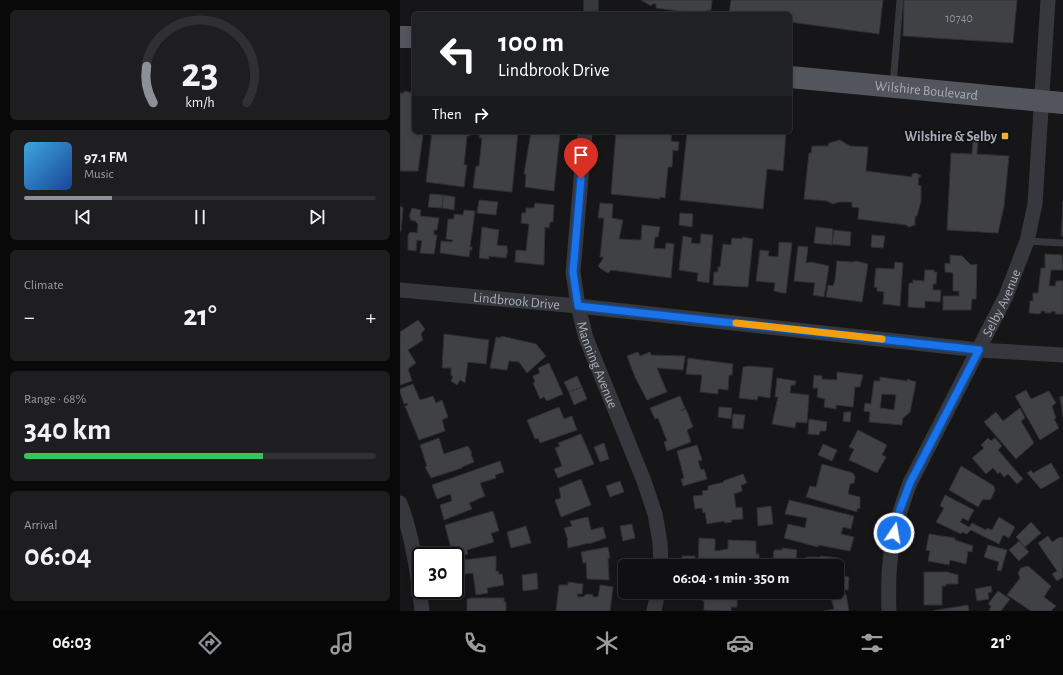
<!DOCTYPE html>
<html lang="en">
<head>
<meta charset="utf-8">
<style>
	:root { --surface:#101012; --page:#1e1e20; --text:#f1f3f6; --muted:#9c9d9f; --line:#303032; --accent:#8c9099 }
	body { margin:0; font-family:"Alegreya Sans",sans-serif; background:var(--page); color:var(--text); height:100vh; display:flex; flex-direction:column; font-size:15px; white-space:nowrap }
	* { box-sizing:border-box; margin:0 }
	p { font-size:13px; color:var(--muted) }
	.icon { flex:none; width:22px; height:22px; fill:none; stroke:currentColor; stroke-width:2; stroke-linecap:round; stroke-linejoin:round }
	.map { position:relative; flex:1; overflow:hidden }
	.panel { display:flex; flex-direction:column; gap:10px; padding:10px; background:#09090a; width:400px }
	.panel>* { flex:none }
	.banner { position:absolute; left:12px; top:12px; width:380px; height:122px; border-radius:6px; box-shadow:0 2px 6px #0003,0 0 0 1px var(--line); background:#202124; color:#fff; overflow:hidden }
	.speed { position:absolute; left:12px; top:547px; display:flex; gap:8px; font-size:20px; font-weight:700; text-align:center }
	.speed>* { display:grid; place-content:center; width:52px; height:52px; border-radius:50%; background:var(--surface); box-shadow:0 2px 6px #0003,0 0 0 1px var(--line); line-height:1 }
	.speed .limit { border:2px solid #111; border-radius:6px; background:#fff; color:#111 }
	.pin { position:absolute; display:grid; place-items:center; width:34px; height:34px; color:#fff; margin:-41px -17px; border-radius:50% 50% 50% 0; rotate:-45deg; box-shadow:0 0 4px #0007 }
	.pin .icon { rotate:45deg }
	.me { position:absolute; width:44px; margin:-22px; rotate:12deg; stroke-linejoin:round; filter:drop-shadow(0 0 3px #0008) }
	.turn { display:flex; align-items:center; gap:14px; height:84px; padding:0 20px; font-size:18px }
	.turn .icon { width:52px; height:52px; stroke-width:2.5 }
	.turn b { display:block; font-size:28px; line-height:34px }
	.then { display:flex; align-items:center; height:38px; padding:0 20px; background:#0003; gap:8px; font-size:15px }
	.big { font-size:30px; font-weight:700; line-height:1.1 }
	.panel .card { flex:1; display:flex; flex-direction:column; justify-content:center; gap:6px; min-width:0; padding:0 14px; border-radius:6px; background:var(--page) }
	.panel .dial { align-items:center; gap:0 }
	.dial svg { height:104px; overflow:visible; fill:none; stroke:var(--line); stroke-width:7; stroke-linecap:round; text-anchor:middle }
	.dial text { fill:var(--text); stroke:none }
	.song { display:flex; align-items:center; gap:12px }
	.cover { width:48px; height:48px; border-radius:6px; background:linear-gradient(135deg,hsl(200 70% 55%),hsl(220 70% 35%)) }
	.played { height:4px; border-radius:2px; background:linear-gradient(90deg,var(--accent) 25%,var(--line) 25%) }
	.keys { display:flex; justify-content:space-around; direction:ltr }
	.heat { display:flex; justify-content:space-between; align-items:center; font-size:22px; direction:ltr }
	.charge { height:6px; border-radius:3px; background:linear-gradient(90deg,#34c759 68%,var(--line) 0) }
	.trip { position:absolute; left:218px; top:559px; width:226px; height:40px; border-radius:6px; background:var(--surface); box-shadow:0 2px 6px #0003,0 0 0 1px var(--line); font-weight:700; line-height:40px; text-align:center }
	.tab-bar { display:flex; height:64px; justify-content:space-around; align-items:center; background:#060607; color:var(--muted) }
	.tab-bar .icon { width:28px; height:28px }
	.tab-bar .current { color:var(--accent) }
	.tab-bar b { font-size:18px; color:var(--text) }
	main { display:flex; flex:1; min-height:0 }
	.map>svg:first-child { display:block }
</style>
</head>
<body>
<main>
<section class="panel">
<div class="card dial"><svg viewBox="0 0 100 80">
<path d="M14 69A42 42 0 1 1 86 69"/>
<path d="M14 69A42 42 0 0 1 9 41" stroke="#8c9099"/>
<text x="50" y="56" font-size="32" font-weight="700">23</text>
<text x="50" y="72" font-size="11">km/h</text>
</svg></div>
<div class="card">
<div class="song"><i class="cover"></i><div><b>97.1 FM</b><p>Music</p></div></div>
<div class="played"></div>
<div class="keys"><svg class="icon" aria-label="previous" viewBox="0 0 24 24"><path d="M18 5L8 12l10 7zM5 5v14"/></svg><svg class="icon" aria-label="pause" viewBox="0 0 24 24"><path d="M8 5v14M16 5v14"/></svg><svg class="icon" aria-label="next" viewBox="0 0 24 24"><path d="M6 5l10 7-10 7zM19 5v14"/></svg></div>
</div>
<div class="card"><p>Climate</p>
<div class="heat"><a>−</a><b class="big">21°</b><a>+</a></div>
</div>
<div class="card"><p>Range · 68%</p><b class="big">340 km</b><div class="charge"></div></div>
<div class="card"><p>Arrival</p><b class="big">06:04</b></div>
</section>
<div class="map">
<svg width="663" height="611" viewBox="0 0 663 611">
	<rect width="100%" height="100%" fill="#161618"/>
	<!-- building -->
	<path fill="#404145" stroke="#303034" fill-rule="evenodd" d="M241,0H312L311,10L301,12L300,14L256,8V4H252L251,6Z
		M331,0H483L479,34L390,22V14H329Z
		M504,0H617L613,43L503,36Z
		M4,91L14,93V132H22L23,135L18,171H0V93H4Z
		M32,132H70V136H67L64,165H67L64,187L26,182Z
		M80,132H118L112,192L73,188L76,166H79L82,138H79Z
		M131,132L160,133L154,191L125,187L126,174H124Z
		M216,132H272L271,141L279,142L278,151L273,150L272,167H268L265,198L260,197V199L211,194Z
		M287,132L386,133L383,171L367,169L363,209L280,200Z
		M573,139H578L577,154L609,156L604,206L598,233L547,230L551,153L572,154Z
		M440,140L450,146L468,147L466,171L512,177V174L516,173L521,176L519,177L518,185L521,186V201L517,216H515V225L509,227L506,225L458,219L459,208L452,207V202H439L433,204L427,201L404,199L409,153H411L412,146H428L429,143Z
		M30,194L43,195L42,208L28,207Z
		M43,195L55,197L54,210L42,208Z
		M79,200L98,202L96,215L77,213Z
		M663,202V236H661Z
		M135,203L154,205L153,222H150L149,228L145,227L144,265L115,262L116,250L126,251L129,224L121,223L122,213H126V208H134Z
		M200,203L213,204L212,218L223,220L219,239L241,240L242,225L260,227L258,237H255L254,248L265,249L266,243L274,244L271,278L211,270L208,273L201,269L198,266L203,259V257H200L204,218H198Z
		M0,206L3,208L1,231H0Z
		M12,208L21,210L20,216L39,218L37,230H34V235H37L34,254L20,253L22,241L17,240L16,251L8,250V235L10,232L17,233L18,224L15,221L10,220L11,217H9Z
		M64,210L75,211L70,247H72V250H70L69,257L40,253L41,241L52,242L53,240L46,239L48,219H54V214L63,215Z
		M280,213L293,214L292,227L279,225Z
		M82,227L99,230L97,245L107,246V249H108L106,258L89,256V259L79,258Z
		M416,227L433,229L432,245L414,243Z
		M434,230L451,232L450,246L432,244Z
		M301,234L313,235L309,283L297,281L298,273L279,270L283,236L292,238L291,243L300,244Z
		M472,235L485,236L483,248L471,247Z
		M342,237L353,239L348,287L313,285L314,272H318V267H320L323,244L331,245L332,238L342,239Z
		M379,242L392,243L386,293H383L374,291L375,283L356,281L360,250L369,251L368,256L378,257Z
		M398,246L408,247L406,263L411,262L429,266L424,297L413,295L415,283L394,281Z
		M645,254L662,255L663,270H651L649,286H655L656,281H663V314H655L656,312L652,311L651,313H645V311H641V313L638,314L629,313L630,301H633V293H638L641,268H645Z
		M550,255L562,256L571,265L577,264L576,299H572L571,310H543V296H559V291H553V273L545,272V263L550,264Z
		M437,261L453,262L456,261L468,264L462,302L426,297L428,285L433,286L435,280Z
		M495,262L503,263L500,306L483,304L484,292L477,291V287H474L476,268L494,269Z
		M525,270H534V272H537L536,284H533V290H541L540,302L525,301V308L508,307L509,283H513V280L524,281Z
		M18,320L25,329L21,334L23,340L8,350L16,363L8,369L12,381L0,385V332Z
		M44,334L89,340L86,364L68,362L65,383L60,380L57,385L51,381L53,377L51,375V368H42Z
		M101,336L136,344L146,356L127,373L119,362L109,361L107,370L90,368L96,337L101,338Z
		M238,352L240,356L250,352L251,355L285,356L283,370L257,368L267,392L247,400L235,377L227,356Z
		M288,358L333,364L332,375H329L328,390L318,389V394L300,392L302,375L286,374Z
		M149,363L163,394L147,401L144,397L140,399L133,383L135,382L133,376L140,373L138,368Z
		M349,366L373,368L370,398L358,396L357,400L339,398L343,367Z
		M437,372L463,375L460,387H455L453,407L436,405V409L424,407L425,399L417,397L418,388H413L414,375L422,376V379L437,380Z
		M177,376L182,387L169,392L164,382Z
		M480,377L507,381V379L516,382L510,412L503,418L502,425L469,422L470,412L464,411L465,403L471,404L474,381H480ZM482,394L496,395L494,410L480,408Z
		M377,378L396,381L395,385H391L390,393L409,395L407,423L396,422L395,428L372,424L378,397H375Z
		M13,384L20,400L33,396L36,403L42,400L48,417L42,420L45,431L19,440L5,406L8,405L7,403L4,404L0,392V389Z
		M182,387L187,399L174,405L169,392Z
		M626,390L631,399L649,391L656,403L652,406L656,418L654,419L659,428L640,440L615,396Z
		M280,396L285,408L280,411L286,409L293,427L287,430L291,442L267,451L264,442L267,441L258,418L255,419L250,408Z
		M663,396V417L660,397Z
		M159,407L164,419L172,416L177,430L140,443L138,438L135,439L127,420Z
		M319,407L332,408L331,419L318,417Z
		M620,408L625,418L621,421L634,443L616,459L584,422L596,412L603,421Z
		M444,412H451L450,422L443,421Z
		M333,414L345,415L343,429L332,428Z
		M409,419L427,422L426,431H420L419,435L408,434Z
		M458,430L487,445L482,455L486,457L477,473L449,460L454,449L449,447Z
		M181,434L194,464L158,478L154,469L162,466L155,448L160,446L158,443Z
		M39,438L44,454L68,446L72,453L71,454L74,462L62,467V468L31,478L25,467L27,466L20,445Z
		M588,438L591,441L595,438L602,446L598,450L623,479L617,484L608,474L604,477L600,472L598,474L593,468L586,474L572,458L584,448L581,445Z
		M204,443L209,459L200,462L194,447Z
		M423,444L437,450L432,461L418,455Z
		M297,445L302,460L298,461L301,470L304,469L307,479L283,486L281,479L284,478L277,451Z
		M100,461L104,472L95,475L96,478L80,483L85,496L69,503L72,509L44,520L40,505L52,501L50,494L37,499L32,485Z
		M651,463L660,478L641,489L627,473L631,470L633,473Z
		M422,464L453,473L455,477L454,483L450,484L448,494L460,497V508L457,509V512L406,497L410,486L416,487Z
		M561,466L594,486L595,490L591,499L586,500L583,499L578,507L549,490Z
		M343,474L347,483L341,485L342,491L334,494L336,508L342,507L343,519L331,520L332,522L325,523L324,521L307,524L305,512L303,513L302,508L295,509L293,496L303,495L302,491L308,490V486L324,482L323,481Z
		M181,479L191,505L161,517L155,500L161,498L159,488Z
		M220,481L224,492L210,497L206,486Z
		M545,495L574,510L568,521L563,518L560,522L569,527L572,523L586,530L587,528L592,530L599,517L615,527L609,538L603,535L599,544L571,530L567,534L562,532L561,534L536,522L544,508L540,506Z
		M389,500L454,516L451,529L443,527L441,534L454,537L450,551L418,545V547L384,538L388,524L405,528L407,518L385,514Z
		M371,506L373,524L358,526L357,508Z
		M93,511L99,531L91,533L94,542L67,550L68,554L56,557V555L53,556L45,525Z
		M188,517L191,530L203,527L206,538L189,544V543L168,548L167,541L168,540L164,528L172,526L170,521Z
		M631,522L641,533L625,547L616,537Z
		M232,524L235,538L223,541L220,526Z
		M126,526L131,543L111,548L107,532Z
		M529,534L555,538V540L573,546L572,552L568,551L566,564L550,560L549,565L528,561L530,551L526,550Z
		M648,536L652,542L660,537L661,538L663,537V577L657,581L652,574L657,571L638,543Z
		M299,538L315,539V551L328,549V540L356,541V554H359V566H298Z
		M619,541L629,552L619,561L609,550Z
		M588,545L607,550L601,571L597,570L599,562L584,557Z
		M208,547L210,558H208L209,580L187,579L186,562L183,563L181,552Z
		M382,548L397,550L395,566L380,565L381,560L373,559L374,550H382Z
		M96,556V571H98L99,574H102L104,585L87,588L88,593L76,595L73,573L57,575L55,561Z
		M282,556H295V566H282Z
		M421,556L439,558L440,576L449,577L448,590L437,589V566H406V557H420Z
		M628,566L651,586L644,597L656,606L651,611H631L607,595L620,578L618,573L621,568Z
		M524,572H547L558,575V584H546V586H542V605H524Z
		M137,573L138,589L123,591L122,575Z
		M168,582L183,584L182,594H177L178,597H183L187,594L193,595V597H198L200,585L213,587L210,611H156L159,585H168Z
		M591,586L592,592L588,593L589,599L577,601L575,589Z
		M598,591L610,599L601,611H589L591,606L588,604Z
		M304,592H326V598L337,600V607H331V611L304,610V601H302Z
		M446,594L449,611H424L434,609L431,597Z
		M71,598H104V602H106V611H67V599Z
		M568,605L569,611H533L537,610Z"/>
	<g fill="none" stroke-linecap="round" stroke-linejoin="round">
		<!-- service -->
		<path stroke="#37383d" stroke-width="7" d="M493,85L500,0
			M627,241L663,243"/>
		<!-- minor -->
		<g stroke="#37383d" stroke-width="15">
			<path d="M191,0V14"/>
			<path id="s1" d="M185,132L173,272L178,306L186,338L244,481L255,514L260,542L261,566"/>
			<path id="s2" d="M0,290L178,306L579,350L663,355"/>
			<path d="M0,503C13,538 18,574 22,611"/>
			<path d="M254,611L258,592"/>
			<path id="s3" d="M489,611C487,562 492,529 510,483L606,296L627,241L635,204L648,0"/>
		</g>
		<!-- primary -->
		<g stroke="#53555c" stroke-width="22">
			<path d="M0,37H14"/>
			<path id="s4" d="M390,77L663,103"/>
		</g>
	</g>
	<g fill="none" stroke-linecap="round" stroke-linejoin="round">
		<!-- route casing -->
		<g stroke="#114b97" stroke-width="10">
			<path id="route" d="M181,179L173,272L178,306L579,350L510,483L499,512L494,533"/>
		</g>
		<!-- route -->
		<use href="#route" stroke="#1a73e8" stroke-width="7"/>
		<!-- slow -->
		<path stroke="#f59e0b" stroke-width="7" d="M336,323L482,339"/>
	</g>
	<!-- markers -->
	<rect fill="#f2b134" stroke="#111113" stroke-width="1.5" x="601" y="132" width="8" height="8" rx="2"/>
	<g text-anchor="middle" stroke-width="3.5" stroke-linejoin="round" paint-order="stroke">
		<!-- number labels -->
		<g font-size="12" fill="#8e929b">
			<text x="559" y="22">10740</text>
		</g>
		<!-- street labels -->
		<g font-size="14" fill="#a8adb8" stroke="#111113">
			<text dy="5" stroke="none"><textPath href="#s4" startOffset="137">Wilshire Boulevard</textPath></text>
			<text dy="5" stroke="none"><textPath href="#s2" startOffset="117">Lindbrook Drive</textPath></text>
			<text dy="5" stroke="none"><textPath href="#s3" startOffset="333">Selby Avenue</textPath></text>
			<text dy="5" stroke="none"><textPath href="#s1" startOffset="237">Manning Avenue</textPath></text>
		</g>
		<!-- poi labels -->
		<g font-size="14" font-weight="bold" fill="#a8adb8" stroke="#111113" text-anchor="end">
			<text x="597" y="141">Wilshire &amp; Selby</text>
		</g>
	</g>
</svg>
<div class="speed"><div class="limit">30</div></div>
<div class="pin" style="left:181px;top:179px;background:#d93025"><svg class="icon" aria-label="arrive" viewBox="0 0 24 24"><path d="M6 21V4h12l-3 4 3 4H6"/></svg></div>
<svg class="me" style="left:494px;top:533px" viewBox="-20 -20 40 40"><circle r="17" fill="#1a73e8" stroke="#fff" stroke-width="3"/><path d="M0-11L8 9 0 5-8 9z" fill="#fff"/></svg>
<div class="trip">06:04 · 1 min · 350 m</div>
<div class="banner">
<div class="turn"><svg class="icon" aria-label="left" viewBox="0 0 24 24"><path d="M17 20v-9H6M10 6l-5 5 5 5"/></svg><div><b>100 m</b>Lindbrook Drive</div></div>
<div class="then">Then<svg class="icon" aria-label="right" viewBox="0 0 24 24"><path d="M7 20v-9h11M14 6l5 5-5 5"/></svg></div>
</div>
</div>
</main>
<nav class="tab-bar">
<b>06:03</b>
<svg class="icon current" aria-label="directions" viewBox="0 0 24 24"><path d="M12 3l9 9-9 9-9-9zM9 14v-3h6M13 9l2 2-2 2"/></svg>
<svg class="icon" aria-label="music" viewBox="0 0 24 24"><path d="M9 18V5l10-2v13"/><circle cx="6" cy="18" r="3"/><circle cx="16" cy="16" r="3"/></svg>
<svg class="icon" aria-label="phone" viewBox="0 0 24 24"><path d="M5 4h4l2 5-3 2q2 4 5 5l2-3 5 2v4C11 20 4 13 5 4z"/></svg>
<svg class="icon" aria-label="climate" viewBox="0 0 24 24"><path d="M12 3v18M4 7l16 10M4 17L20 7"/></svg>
<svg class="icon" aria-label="car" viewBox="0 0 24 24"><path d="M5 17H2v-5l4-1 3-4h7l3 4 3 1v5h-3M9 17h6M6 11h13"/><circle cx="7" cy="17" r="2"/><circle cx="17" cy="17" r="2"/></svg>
<svg class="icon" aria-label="filters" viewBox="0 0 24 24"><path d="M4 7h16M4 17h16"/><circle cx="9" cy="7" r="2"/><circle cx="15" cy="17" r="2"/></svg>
<b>21°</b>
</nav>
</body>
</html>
